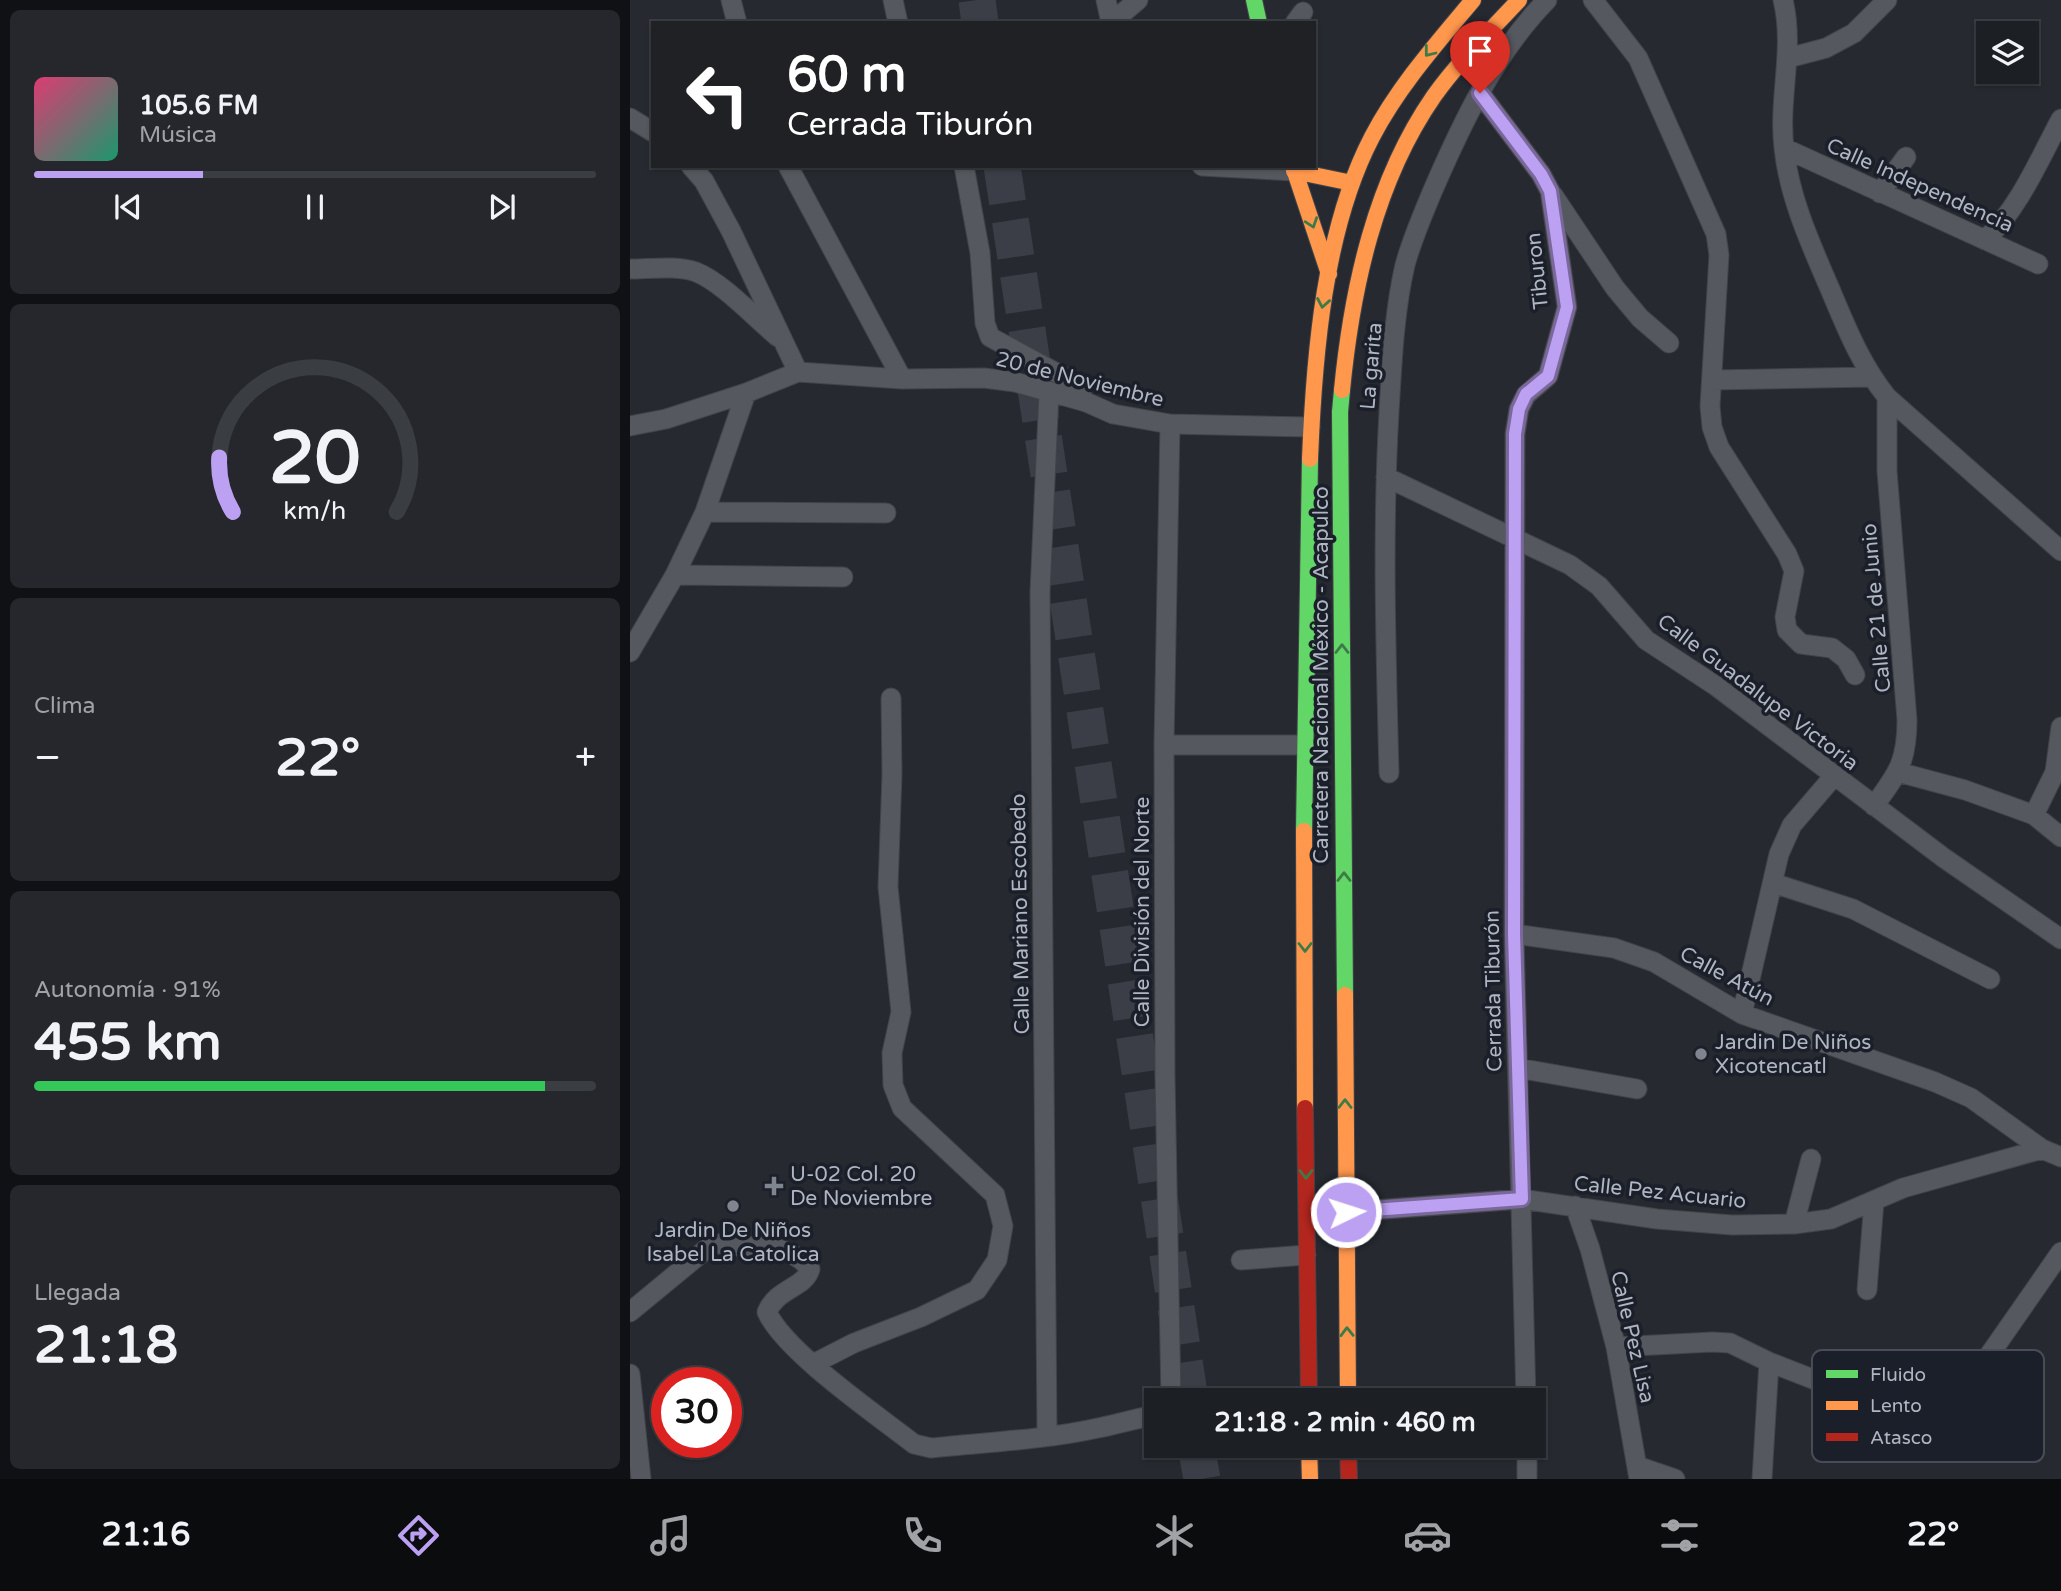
<!DOCTYPE html>
<html lang="es">
<head>
<meta charset="utf-8">
<style>
	:root { --surface:#1c1f24; --page:#25272c; --text:#f1f3f6; --muted:#a0a2a6; --line:#3a3d41; --accent:#bca0f2 }
	body { margin:0; font-family:"Varela Round",sans-serif; background:var(--page); color:var(--text); height:100vh; display:flex; flex-direction:column; font-size:26px; white-space:nowrap }
	* { box-sizing:border-box; margin:0 }
	p { font-size:23px; color:var(--muted) }
	.icon { flex:none; width:38px; height:38px; fill:none; stroke:currentColor; stroke-width:2; stroke-linecap:round; stroke-linejoin:round }
	.map { position:relative; flex:1; overflow:hidden }
	.drawer { display:flex; flex-direction:column; gap:10px; padding:10px; background:#0f1114; width:630px }
	.drawer>* { flex:none }
	.guide { position:absolute; left:21px; top:21px; width:665px; height:147px; border-radius:0px; box-shadow:0 2px 5px #0004,0 0 0 2px var(--line); background:#202124; color:#fff; overflow:hidden }
	.tools { position:absolute; left:1346px; top:21px; display:grid; gap:14px }
	.tools a { display:grid; place-items:center; width:63px; height:63px; border-radius:0px; background:var(--surface); box-shadow:0 2px 5px #0004,0 0 0 2px var(--line); font-size:35px }
	.speed { position:absolute; left:21px; top:1367px; display:flex; gap:14px; font-size:35px; font-weight:700; text-align:center }
	.speed>* { display:grid; place-content:center; width:91px; height:91px; border-radius:50%; background:var(--surface); box-shadow:0 2px 5px #0004,0 0 0 2px var(--line); line-height:1 }
	.speed .limit { border:10px solid #d22; background:#fff; color:#111 }
	.pin { position:absolute; display:grid; place-items:center; width:60px; height:60px; color:#fff; margin:-72px -30px; border-radius:50% 50% 50% 0; rotate:-45deg; box-shadow:0 0 7px #0007 }
	.pin .icon { rotate:45deg }
	.me { position:absolute; width:77px; margin:-38px; rotate:86deg; stroke-linejoin:round; filter:drop-shadow(0 0 5px #0008) }
	.turn { display:flex; align-items:center; gap:24px; height:147px; padding:0 21px; font-size:32px }
	.turn .icon { width:91px; height:91px; stroke-width:2.5 }
	.turn b { display:block; font-size:49px; line-height:60px }
	.big { font-size:52px; font-weight:700; line-height:1.1 }
	.drawer .card { flex:1; display:flex; flex-direction:column; justify-content:center; gap:10px; min-width:0; padding:0 24px; border-radius:10px; background:var(--page) }
	.drawer .dial { align-items:center; gap:0 }
	.dial svg { height:182px; overflow:visible; fill:none; stroke:var(--line); stroke-width:7; stroke-linecap:round; text-anchor:middle }
	.dial text { fill:var(--text); stroke:none }
	.song { display:flex; align-items:center; gap:21px }
	.cover { width:84px; height:84px; border-radius:10px; background:linear-gradient(135deg,hsl(340 70% 55%),hsl(160 70% 35%)) }
	.played { height:7px; border-radius:4px; background:linear-gradient(90deg,var(--accent) 30%,var(--line) 30%) }
	.keys { display:flex; justify-content:space-around; direction:ltr }
	.heat { display:flex; justify-content:space-between; align-items:center; font-size:38px; direction:ltr }
	.charge { height:10px; border-radius:5px; background:linear-gradient(90deg,#34c759 91%,var(--line) 0) }
	.trip { position:absolute; left:514px; top:1388px; width:402px; height:70px; border-radius:0px; background:var(--surface); box-shadow:0 2px 5px #0004,0 0 0 2px var(--line); font-weight:700; line-height:70px; text-align:center }
	.tab-bar { display:flex; height:112px; justify-content:space-around; align-items:center; background:#0b0c0e; color:var(--muted) }
	.tab-bar .icon { width:49px; height:49px }
	.tab-bar .current { color:var(--accent) }
	.tab-bar b { font-size:32px; color:var(--text) }
	main { display:flex; flex:1; min-height:0 }
	.map>svg:first-child { display:block }
</style>
</head>
<body>
<main>
<section class="drawer">
<div class="card">
<div class="song"><i class="cover"></i><div><b>105.6 FM</b><p>Música</p></div></div>
<div class="played"></div>
<div class="keys"><svg class="icon" aria-label="previous" viewBox="0 0 24 24"><path d="M18 5L8 12l10 7zM5 5v14"/></svg><svg class="icon" aria-label="pause" viewBox="0 0 24 24"><path d="M8 5v14M16 5v14"/></svg><svg class="icon" aria-label="next" viewBox="0 0 24 24"><path d="M6 5l10 7-10 7zM19 5v14"/></svg></div>
</div>
<div class="card dial"><svg viewBox="0 0 100 80">
<path d="M14 69A42 42 0 1 1 86 69"/>
<path d="M14 69A42 42 0 0 1 8 45" stroke="#bca0f2"/>
<text x="50" y="56" font-size="32" font-weight="700">20</text>
<text x="50" y="72" font-size="11">km/h</text>
</svg></div>
<div class="card"><p>Clima</p>
<div class="heat"><a>−</a><b class="big">22°</b><a>+</a></div>
</div>
<div class="card"><p>Autonomía · 91%</p><b class="big">455 km</b><div class="charge"></div></div>
<div class="card"><p>Llegada</p><b class="big">21:18</b></div>
</section>
<div class="map">
<svg width="1431" height="1479" viewBox="0 0 1431 1479">
	<rect width="100%" height="100%" fill="#262930"/>
	<g fill="none" stroke-linecap="round" stroke-linejoin="round">
		<!-- highway-tunnel -->
		<path stroke="#3b3e46" stroke-width="37" stroke-dasharray="37 18" stroke-linecap="butt" d="M347,0L350,23
			M372,166L560,1400
			M566,1446L572,1479"/>
		<!-- street casing -->
		<g stroke="#424449" stroke-width="21">
			<path id="street" d="M101,0L107,23
				M263,0L268,23
				M476,0L481,23
				M963,0L1008,58L1086,234L1089,255L1080,406L1082,427L1089,447L1157,554L1164,571L1155,617L1157,630L1171,644L1202,648L1216,659L1225,675
				M1153,0C1165,49 1148,98 1154,148C1159,197 1181,245 1200,289C1216,327 1231,365 1257,397L1431,551
				M481,23L508,0
				M665,23L673,12
				M1158,58L1196,48L1224,33L1257,0
				M850,93L911,174L920,191L937,307L918,376L896,395L889,409L885,434L884,934L896,1400
				M0,118L23,132
				M1154,148L1408,264
				M61,166L74,181L101,231L168,372
				M158,166L272,379
				M334,166L350,253L355,323L360,337L434,377L456,402
				M572,166L664,171
				M1250,193L1276,157
				M923,195L985,288L1010,318L1039,343
				M1355,240C1389,208 1409,160 1431,119
				M0,269C20,269 47,265 66,272C92,282 126,319 148,337
				M1082,380L1241,377
				M540,424L534,745L535,1076L541,1400
				M0,426L36,419L116,393L168,372L272,379L354,378L385,382L456,402L483,414L540,424L680,427
				M756,477L940,565L969,586L1016,640L1086,686L1314,858L1431,939
				M75,512L256,513
				M45,575L213,577
				M0,652L45,575L75,512L116,393
				M534,745H675
				M1268,772L1335,790L1404,815L1431,837
				M759,773C756,653 752,533 759,412C762,364 764,312 775,265C782,239 793,214 803,190C832,123 865,53 917,0
				M1244,806C1268,773 1277,762 1277,720L1257,471V397
				M1404,815L1425,772L1431,727
				M1143,883L1223,909L1360,979
				M884,934L984,948L1024,962L1112,1014L1305,1082L1341,1098L1412,1149L1431,1157
				M1112,1014L1149,854L1162,825L1204,776
				M888,1068L1007,1089
				M945,1206L960,1249L986,1347L1009,1479
				M716,1212L892,1199L1027,1219L1102,1225L1164,1224L1201,1219L1273,1188L1412,1149
				M1164,1224L1181,1159
				M611,1260L676,1255
				M1237,1290L1244,1201
				M0,1312L80,1246C96,1241 97,1245 113,1247C118,1248 124,1246 130,1246C148,1247 169,1254 180,1269C175,1288 147,1288 137,1312C154,1351 247,1415 284,1444L301,1448C356,1442 414,1440 468,1428C488,1424 507,1418 527,1415
				M986,1347L1082,1342L1100,1343L1139,1362L1198,1385L1258,1401
				M183,1364L224,1343L291,1317L347,1290L367,1260L373,1226L365,1195L272,1108L263,1085L262,1053L271,1012L258,887L262,774L261,698
				M0,1374L11,1479
				M1344,1377L1431,1252
				M417,1435L410,592L419,392
				M897,1446V1479
				M1007,1466L1045,1479
				M1132,1479L1139,1362"/>
		</g>
		<!-- fast casing -->
		<g stroke="#424449" stroke-width="18">
			<path id="fast" d="M624,0L629,23
				M712,390L710,412L715,995
				M674,831L680,459"/>
		</g>
		<!-- slow casing -->
		<g stroke="#424449" stroke-width="18">
			<path id="slow" d="M663,166L699,274
				M664,171L722,183
				M712,390C722,288 745,181 804,96C829,61 860,31 889,0
				M680,459C684,356 694,229 742,137C768,87 807,43 843,0
				M674,831L675,1108
				M715,995L718,1400
				M679,1446L680,1479"/>
		</g>
		<!-- jam casing -->
		<g stroke="#424449" stroke-width="18">
			<path id="jam" d="M675,1108L679,1400
				M718,1446L719,1479"/>
		</g>
		<!-- street -->
		<use href="#street" stroke="#55585f" stroke-width="19"/>
		<!-- fast -->
		<use href="#fast" stroke="#63d668" stroke-width="16"/>
		<!-- slow -->
		<use href="#slow" stroke="#ff974d" stroke-width="16"/>
		<!-- jam -->
		<use href="#jam" stroke="#b3261e" stroke-width="16"/>
	</g>
	<!-- one-way arrows -->
	<defs><path id="oneway-chevron" d="M-2-3.5L2.5 0L-2 3.5" fill="none" stroke-width="1.6" stroke-linecap="round" stroke-linejoin="round" transform="scale(1.75)"/></defs>
	<g stroke="#3e7a48">
		<use href="#oneway-chevron" transform="translate(799 52) rotate(128)"/>
		<use href="#oneway-chevron" transform="translate(682 223) rotate(71)"/>
		<use href="#oneway-chevron" transform="translate(693 303) rotate(100)"/>
		<use href="#oneway-chevron" transform="translate(712 649) rotate(-90)"/>
		<use href="#oneway-chevron" transform="translate(714 877) rotate(-90)"/>
		<use href="#oneway-chevron" transform="translate(675 947) rotate(90)"/>
		<use href="#oneway-chevron" transform="translate(715 1104) rotate(-90)"/>
		<use href="#oneway-chevron" transform="translate(676 1174) rotate(90)"/>
		<use href="#oneway-chevron" transform="translate(717 1332) rotate(-91)"/>
	</g>
	<g fill="none" stroke-linecap="round" stroke-linejoin="round">
		<!-- route casing -->
		<g stroke="#7a689d" stroke-width="18">
			<path id="route" d="M716,1212L892,1199L884,934L885,434L889,409L896,394L918,376L937,307L920,191L911,174L850,93"/>
		</g>
		<!-- route -->
		<use href="#route" stroke="#bca0f2" stroke-width="12"/>
	</g>
	<!-- markers -->
	<g fill="#7f848f" stroke="#1a1f29" stroke-width="2.5">
		<circle cx="1071" cy="1054" r="7"/>
		<path d="M140.5 1175.5h7v7h7v7h-7v7h-7v-7h-7v-7h7z"/>
		<circle cx="103" cy="1206" r="7"/>
	</g>
	<g text-anchor="middle" stroke-width="7" stroke-linejoin="round" paint-order="stroke">
		<!-- street labels -->
		<g font-size="21" fill="#afb5c2" stroke="#1a1f29">
			<text transform="translate(1290 185) rotate(24)" y="7">Calle Independencia</text>
			<text transform="translate(907 271) rotate(-96)" y="7">Tiburon</text>
			<text transform="translate(741 366) rotate(-85)" y="7">La garita</text>
			<text transform="translate(450 379) rotate(14)" y="7">20 de Noviembre</text>
			<text transform="translate(1246 608) rotate(-95)" y="7">Calle 21 de Junio</text>
			<text transform="translate(691 675) rotate(-90)" y="7">Carretera Nacional México - Acapulco</text>
			<text transform="translate(1128 692) rotate(37)" y="7">Calle Guadalupe Victoria</text>
			<text transform="translate(512 912) rotate(-90)" y="7">Calle División del Norte</text>
			<text transform="translate(390 914) rotate(-91)" y="7">Calle Mariano Escobedo</text>
			<text transform="translate(1097 976) rotate(28)" y="7">Calle Atún</text>
			<text transform="translate(863 991) rotate(-91)" y="7">Cerrada Tiburón</text>
			<text transform="translate(1030 1192) rotate(6)" y="7">Calle Pez Acuario</text>
			<text transform="translate(1003 1337) rotate(77)" y="7">Calle Pez Lisa</text>
		</g>
		<!-- poi labels -->
		<g font-size="21" fill="#afb5c2" stroke="#1a1f29" text-anchor="start">
			<text x="1085" y="1049">Jardin De Niños<tspan x="1085" dy="24">Xicotencatl</tspan></text>
			<text x="160" y="1181">U-02 Col. 20<tspan x="160" dy="24">De Noviembre</tspan></text>
			<text x="103" y="1237" text-anchor="middle">Jardin De Niños<tspan x="103" dy="24">Isabel La Catolica</tspan></text>
		</g>
	</g>
	<!-- legend -->
	<rect x="1182" y="1350" width="232" height="112" rx="10" fill="#1a1f29" stroke="#474c57" stroke-width="2"/>
	<rect x="1196" y="1370" width="32" height="8" fill="#63d668"/>
	<rect x="1196" y="1401" width="32" height="9" fill="#ff974d"/>
	<rect x="1196" y="1433" width="32" height="8" fill="#b3261e"/>
	<g font-size="19" fill="#afb5c2">
		<text x="1240" y="1381">Fluido</text>
		<text x="1240" y="1412">Lento</text>
		<text x="1240" y="1444">Atasco</text>
	</g>
</svg>
<div class="tools">
<a><svg class="icon" aria-label="layers" viewBox="0 0 24 24"><path d="M12 4l9 5-9 5-9-5zM3 14l9 5 9-5"/></svg></a>
</div>
<div class="speed"><div class="limit">30</div></div>
<div class="pin" style="left:850px;top:93px;background:#d93025"><svg class="icon" aria-label="arrive" viewBox="0 0 24 24"><path d="M6 21V4h12l-3 4 3 4H6"/></svg></div>
<svg class="me" style="left:716px;top:1212px" viewBox="-20 -20 40 40"><circle r="17" fill="#bca0f2" stroke="#fff" stroke-width="3"/><path d="M0-11L8 9 0 5-8 9z" fill="#fff"/></svg>
<div class="trip">21:18 · 2 min · 460 m</div>
<div class="guide">
<div class="turn"><svg class="icon" aria-label="left" viewBox="0 0 24 24"><path d="M17 20v-9H6M10 6l-5 5 5 5"/></svg><div><b>60 m</b>Cerrada Tiburón</div></div>
</div>
</div>
</main>
<nav class="tab-bar">
<b>21:16</b>
<svg class="icon current" aria-label="directions" viewBox="0 0 24 24"><path d="M12 3l9 9-9 9-9-9zM9 14v-3h6M13 9l2 2-2 2"/></svg>
<svg class="icon" aria-label="music" viewBox="0 0 24 24"><path d="M9 18V5l10-2v13"/><circle cx="6" cy="18" r="3"/><circle cx="16" cy="16" r="3"/></svg>
<svg class="icon" aria-label="phone" viewBox="0 0 24 24"><path d="M5 4h4l2 5-3 2q2 4 5 5l2-3 5 2v4C11 20 4 13 5 4z"/></svg>
<svg class="icon" aria-label="climate" viewBox="0 0 24 24"><path d="M12 3v18M4 7l16 10M4 17L20 7"/></svg>
<svg class="icon" aria-label="car" viewBox="0 0 24 24"><path d="M5 17H2v-5l4-1 3-4h7l3 4 3 1v5h-3M9 17h6M6 11h13"/><circle cx="7" cy="17" r="2"/><circle cx="17" cy="17" r="2"/></svg>
<svg class="icon" aria-label="filters" viewBox="0 0 24 24"><path d="M4 7h16M4 17h16"/><circle cx="9" cy="7" r="2"/><circle cx="15" cy="17" r="2"/></svg>
<b>22°</b>
</nav>
</body>
</html>
